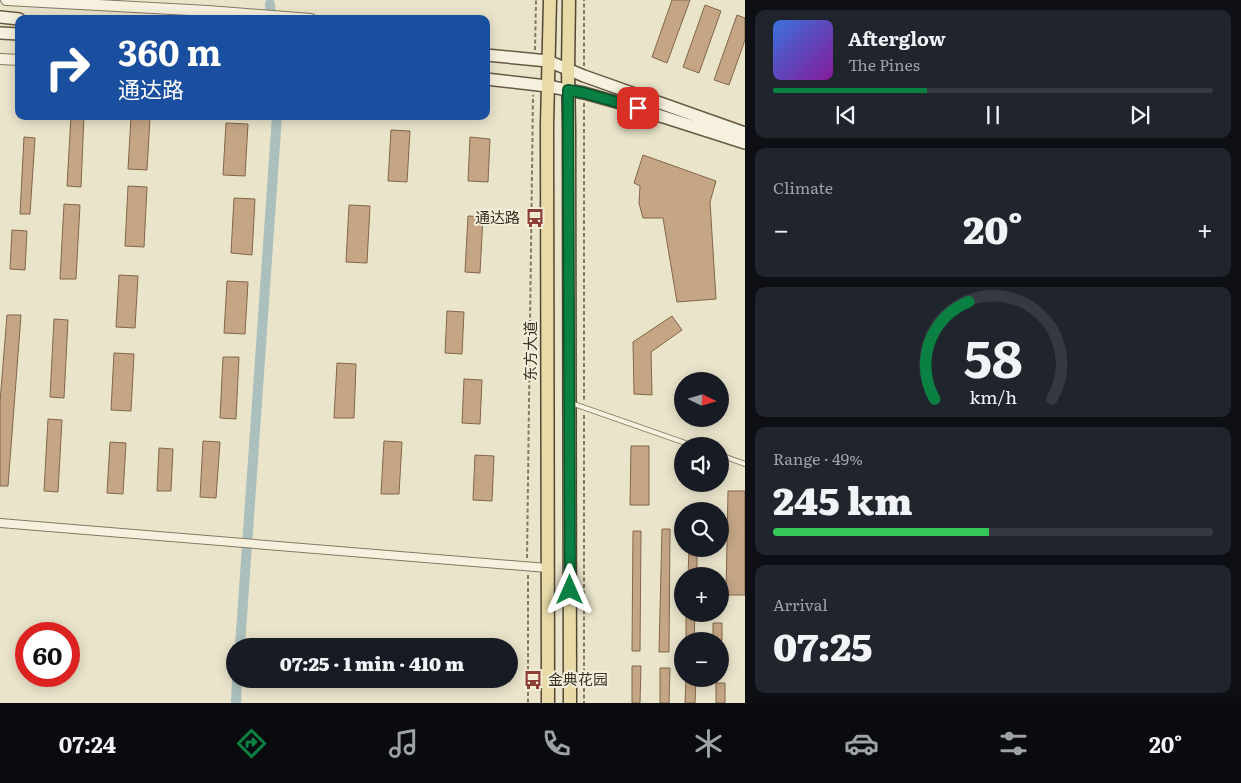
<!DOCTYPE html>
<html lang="en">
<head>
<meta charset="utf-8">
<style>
	:root { --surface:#171b24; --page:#20242c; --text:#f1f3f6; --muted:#9ea1a6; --line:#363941; --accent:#0b8043 }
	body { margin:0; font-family:Literata,"Noto Sans SC",serif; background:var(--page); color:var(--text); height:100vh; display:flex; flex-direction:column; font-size:19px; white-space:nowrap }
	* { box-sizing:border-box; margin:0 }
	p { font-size:16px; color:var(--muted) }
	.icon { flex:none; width:28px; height:28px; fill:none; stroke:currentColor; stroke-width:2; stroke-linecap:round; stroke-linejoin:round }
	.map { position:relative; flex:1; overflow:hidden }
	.details { display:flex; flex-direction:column; gap:10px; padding:10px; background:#0d0f14; width:496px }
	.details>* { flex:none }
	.banner { position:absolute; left:15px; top:15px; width:475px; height:105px; border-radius:10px; box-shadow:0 2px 12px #0003; background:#1a4fa0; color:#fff; overflow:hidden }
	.needle { width:32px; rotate:95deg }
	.fabs { position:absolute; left:674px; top:372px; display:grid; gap:10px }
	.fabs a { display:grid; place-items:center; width:55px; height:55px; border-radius:50%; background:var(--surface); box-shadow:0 2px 12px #0003; font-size:25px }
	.speed { position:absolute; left:15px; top:622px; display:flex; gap:10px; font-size:25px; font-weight:700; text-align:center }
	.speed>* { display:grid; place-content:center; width:65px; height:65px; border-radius:50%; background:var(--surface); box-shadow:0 2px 12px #0003; line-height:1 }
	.speed .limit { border:8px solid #d22; background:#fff; color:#111 }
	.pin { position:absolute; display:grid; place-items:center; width:42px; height:42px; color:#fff; margin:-21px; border-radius:10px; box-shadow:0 2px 8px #0006 }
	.me { position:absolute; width:55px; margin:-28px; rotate:0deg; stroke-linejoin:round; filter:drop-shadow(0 0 4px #0008) }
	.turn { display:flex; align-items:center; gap:18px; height:105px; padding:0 20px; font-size:22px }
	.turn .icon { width:65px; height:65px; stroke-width:2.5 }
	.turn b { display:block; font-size:35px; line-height:42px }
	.big { font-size:38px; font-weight:800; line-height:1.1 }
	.details .card { flex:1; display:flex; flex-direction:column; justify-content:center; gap:8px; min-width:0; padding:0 18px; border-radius:10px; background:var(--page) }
	.details .dial { align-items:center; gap:0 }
	.dial svg { height:130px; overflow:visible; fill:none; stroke:var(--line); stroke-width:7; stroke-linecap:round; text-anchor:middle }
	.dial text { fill:var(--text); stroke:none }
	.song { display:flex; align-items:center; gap:15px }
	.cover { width:60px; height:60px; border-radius:8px; background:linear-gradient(135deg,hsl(220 70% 55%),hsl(290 70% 35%)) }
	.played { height:5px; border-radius:2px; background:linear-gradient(90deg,var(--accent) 35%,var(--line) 35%) }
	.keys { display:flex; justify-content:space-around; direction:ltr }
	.heat { display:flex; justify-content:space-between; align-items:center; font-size:28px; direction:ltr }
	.charge { height:8px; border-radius:4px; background:linear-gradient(90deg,#34c759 49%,var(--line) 0) }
	.trip { position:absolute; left:226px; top:638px; width:292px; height:50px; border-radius:25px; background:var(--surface); box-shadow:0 2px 12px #0003; font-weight:800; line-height:50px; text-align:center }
	.menu { display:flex; height:80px; justify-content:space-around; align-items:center; background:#090b0e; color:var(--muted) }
	.menu .icon { width:35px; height:35px }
	.menu .on { color:var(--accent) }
	.menu b { font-size:22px; color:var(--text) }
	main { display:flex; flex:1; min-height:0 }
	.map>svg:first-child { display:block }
</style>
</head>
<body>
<main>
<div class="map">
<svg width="745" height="703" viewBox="0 0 745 703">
	<rect width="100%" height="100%" fill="#eae4cb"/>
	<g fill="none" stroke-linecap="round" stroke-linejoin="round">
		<!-- canal -->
		<path stroke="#abc0bc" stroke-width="10" d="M270,4L271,19
			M240,646L277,116
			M236,703L237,679"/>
	</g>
	<!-- building -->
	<path fill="#c4a685" stroke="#826649" d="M672,0H690L667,63L652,57Z
		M705,5L721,11L699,73L683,67Z
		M737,15L745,18V40L729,85L714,80Z
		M71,116H84L81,187L67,186Z
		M131,117L150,118L147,170L128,169Z
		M226,123L248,124L245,176L223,175Z
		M391,130L410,131L407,182L388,181Z
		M24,137L35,138L30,214H20Z
		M470,137L490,139L488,182L468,181Z
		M643,155L716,181L710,202L716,299L677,302L663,218H643L639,203L640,186L634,183Z
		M128,186L147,187L144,247L125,246Z
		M234,198L255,199L252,255L231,253Z
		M64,204L80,205L76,279H60Z
		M349,205L370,206L367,263L346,262Z
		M468,216L483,217L480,273L465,272Z
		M12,230L27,231L25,270L10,269Z
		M119,275L138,276L135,328L116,327Z
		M227,281L248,282L245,334L224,333Z
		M447,311L464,312L462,354L445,353Z
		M7,315H21L8,486H0V402Z
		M672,316L682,330L651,352L652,395L634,394L633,342Z
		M54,319L68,320L64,398L50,397Z
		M114,353L134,354L131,411L111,410Z
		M223,357H239L236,419L220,418Z
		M337,363L356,364L354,418H334Z
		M464,379L482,380L480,424L462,423Z
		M48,419L62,420L58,492L44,491Z
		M203,441L220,442L216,498L200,497Z
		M384,441L402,442L399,494H381Z
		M110,442L126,443L123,494L107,493Z
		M631,446H649V505H630Z
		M159,448L173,449L171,491H157Z
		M475,455L494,456L492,501L473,500Z
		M728,491H745V595H726Z
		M662,529H670L669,652H659Z
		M633,531H641L640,651H632Z
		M689,549H697V576H688Z
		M686,614H695L694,641H686Z
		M713,623H722V641H713Z
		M632,666H641L640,703H632Z
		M660,668H670L669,703H660Z
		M686,679H696L695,703H685Z
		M716,683H725V703H716Z"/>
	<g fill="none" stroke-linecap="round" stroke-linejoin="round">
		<!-- service casing -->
		<g stroke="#867861" stroke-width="6">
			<path id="service" d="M571,403L694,446
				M720,455L745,464"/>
		</g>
		<!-- minor casing -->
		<g stroke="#867861" stroke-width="10">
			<path id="minor" d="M0,523L547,568"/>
		</g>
		<!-- tertiary casing -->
		<g stroke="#867861" stroke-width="12">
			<path id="tertiary" d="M6,0L208,11L311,19
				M0,59L19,60"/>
		</g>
		<!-- secondary casing -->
		<g stroke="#685944" stroke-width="14">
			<path id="secondary" d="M0,17L19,19
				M0,33L19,34
				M486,55L548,61L584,76L745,133
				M486,79L547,86L584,93L620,103L745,143"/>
		</g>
		<!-- primary casing -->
		<g stroke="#544634" stroke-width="15">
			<path id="primary" d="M569,0L568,70L569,129L570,703
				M548,703L547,125L550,0"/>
		</g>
		<!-- path -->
		<path stroke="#867861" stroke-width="2" stroke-dasharray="4 2.5" stroke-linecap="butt" d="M535,50L536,0
			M584,66V0
			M584,103V401
			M584,415V703
			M527,558L533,95
			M528,575V703"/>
		<!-- service -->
		<use href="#service" stroke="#f6f1de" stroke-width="4"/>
		<!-- minor -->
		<use href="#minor" stroke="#f6f1de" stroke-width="8"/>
		<!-- tertiary -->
		<use href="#tertiary" stroke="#f6f1de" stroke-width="10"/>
		<!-- secondary -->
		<use href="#secondary" stroke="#f6f1de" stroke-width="11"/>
		<!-- primary -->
		<use href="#primary" stroke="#e8dba8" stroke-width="12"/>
	</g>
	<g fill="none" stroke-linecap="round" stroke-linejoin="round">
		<!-- route casing -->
		<g stroke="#07532c" stroke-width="12">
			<path id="route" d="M570,590L568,90L584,93L638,108"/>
		</g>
		<!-- route -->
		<use href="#route" stroke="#0b8043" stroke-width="9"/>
	</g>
	<!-- icons -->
	<defs>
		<g id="bus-bare" transform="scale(1.5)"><path d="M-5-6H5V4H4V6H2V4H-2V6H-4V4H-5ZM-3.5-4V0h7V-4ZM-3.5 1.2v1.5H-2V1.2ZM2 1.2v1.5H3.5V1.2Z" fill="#8e4038" stroke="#f3eeda" stroke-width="2.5" paint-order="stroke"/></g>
	</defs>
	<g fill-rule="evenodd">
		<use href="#bus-bare" x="535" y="218"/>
		<use href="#bus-bare" x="533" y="680"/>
	</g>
	<g text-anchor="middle" stroke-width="4" stroke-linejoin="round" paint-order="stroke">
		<!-- poi labels -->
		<g font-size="15" fill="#382f23" stroke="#f3eeda" text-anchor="end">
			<text x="520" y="223">通达路</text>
			<text x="548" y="685" text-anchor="start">金典花园</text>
		</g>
		<!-- street labels -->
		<g font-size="15" fill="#382f23" stroke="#f3eeda">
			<text transform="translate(531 351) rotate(-90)" y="5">东方大道</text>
		</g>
	</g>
</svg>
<div class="fabs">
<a><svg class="needle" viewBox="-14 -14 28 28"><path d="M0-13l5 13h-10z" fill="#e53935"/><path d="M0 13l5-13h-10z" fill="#9ea1a6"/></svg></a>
<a><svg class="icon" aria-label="sound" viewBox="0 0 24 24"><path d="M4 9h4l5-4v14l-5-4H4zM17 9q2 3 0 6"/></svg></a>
<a><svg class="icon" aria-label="search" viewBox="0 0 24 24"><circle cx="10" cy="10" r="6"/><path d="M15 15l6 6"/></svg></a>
<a>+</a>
<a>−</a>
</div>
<div class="speed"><div class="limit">60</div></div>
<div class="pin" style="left:638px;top:108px;background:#d93025"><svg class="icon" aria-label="arrive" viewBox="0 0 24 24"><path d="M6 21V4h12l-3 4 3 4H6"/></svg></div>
<svg class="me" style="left:570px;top:590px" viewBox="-20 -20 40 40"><path d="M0-17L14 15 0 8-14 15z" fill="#0b8043" stroke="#fff" stroke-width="4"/></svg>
<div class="trip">07:25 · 1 min · 410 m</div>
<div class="banner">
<div class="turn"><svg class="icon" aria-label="right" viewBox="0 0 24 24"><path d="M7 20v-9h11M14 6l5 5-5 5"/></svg><div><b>360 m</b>通达路</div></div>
</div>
</div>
<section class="details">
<div class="card">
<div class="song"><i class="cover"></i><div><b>Afterglow</b><p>The Pines</p></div></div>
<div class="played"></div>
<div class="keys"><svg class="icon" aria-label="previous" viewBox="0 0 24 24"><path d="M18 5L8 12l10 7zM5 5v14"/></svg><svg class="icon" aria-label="pause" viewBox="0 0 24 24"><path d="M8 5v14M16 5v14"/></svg><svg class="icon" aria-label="next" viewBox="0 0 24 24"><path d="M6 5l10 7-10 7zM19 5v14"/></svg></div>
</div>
<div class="card"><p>Climate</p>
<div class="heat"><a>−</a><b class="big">20°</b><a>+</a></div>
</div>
<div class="card dial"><svg viewBox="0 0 100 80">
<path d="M14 69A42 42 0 1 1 86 69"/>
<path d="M14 69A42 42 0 0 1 35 9" stroke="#0b8043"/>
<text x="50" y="56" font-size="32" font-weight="700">58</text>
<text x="50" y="72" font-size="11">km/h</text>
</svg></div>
<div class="card"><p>Range · 49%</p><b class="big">245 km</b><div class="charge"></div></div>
<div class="card"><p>Arrival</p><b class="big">07:25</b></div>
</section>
</main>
<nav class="menu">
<b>07:24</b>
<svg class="icon on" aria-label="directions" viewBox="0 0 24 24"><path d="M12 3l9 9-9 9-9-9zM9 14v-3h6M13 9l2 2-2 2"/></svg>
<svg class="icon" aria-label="music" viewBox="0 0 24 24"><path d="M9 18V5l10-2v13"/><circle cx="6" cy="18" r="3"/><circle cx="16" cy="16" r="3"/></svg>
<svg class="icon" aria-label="phone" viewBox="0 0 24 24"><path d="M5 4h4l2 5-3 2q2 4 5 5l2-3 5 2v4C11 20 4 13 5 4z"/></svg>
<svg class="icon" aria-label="climate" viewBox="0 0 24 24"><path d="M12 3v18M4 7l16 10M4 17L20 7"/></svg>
<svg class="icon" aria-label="car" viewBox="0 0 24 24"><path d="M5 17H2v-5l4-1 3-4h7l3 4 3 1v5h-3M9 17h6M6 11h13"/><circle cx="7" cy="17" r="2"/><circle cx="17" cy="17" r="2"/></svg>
<svg class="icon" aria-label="filters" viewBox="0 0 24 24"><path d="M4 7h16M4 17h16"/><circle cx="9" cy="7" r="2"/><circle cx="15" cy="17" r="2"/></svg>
<b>20°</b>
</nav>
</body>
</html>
